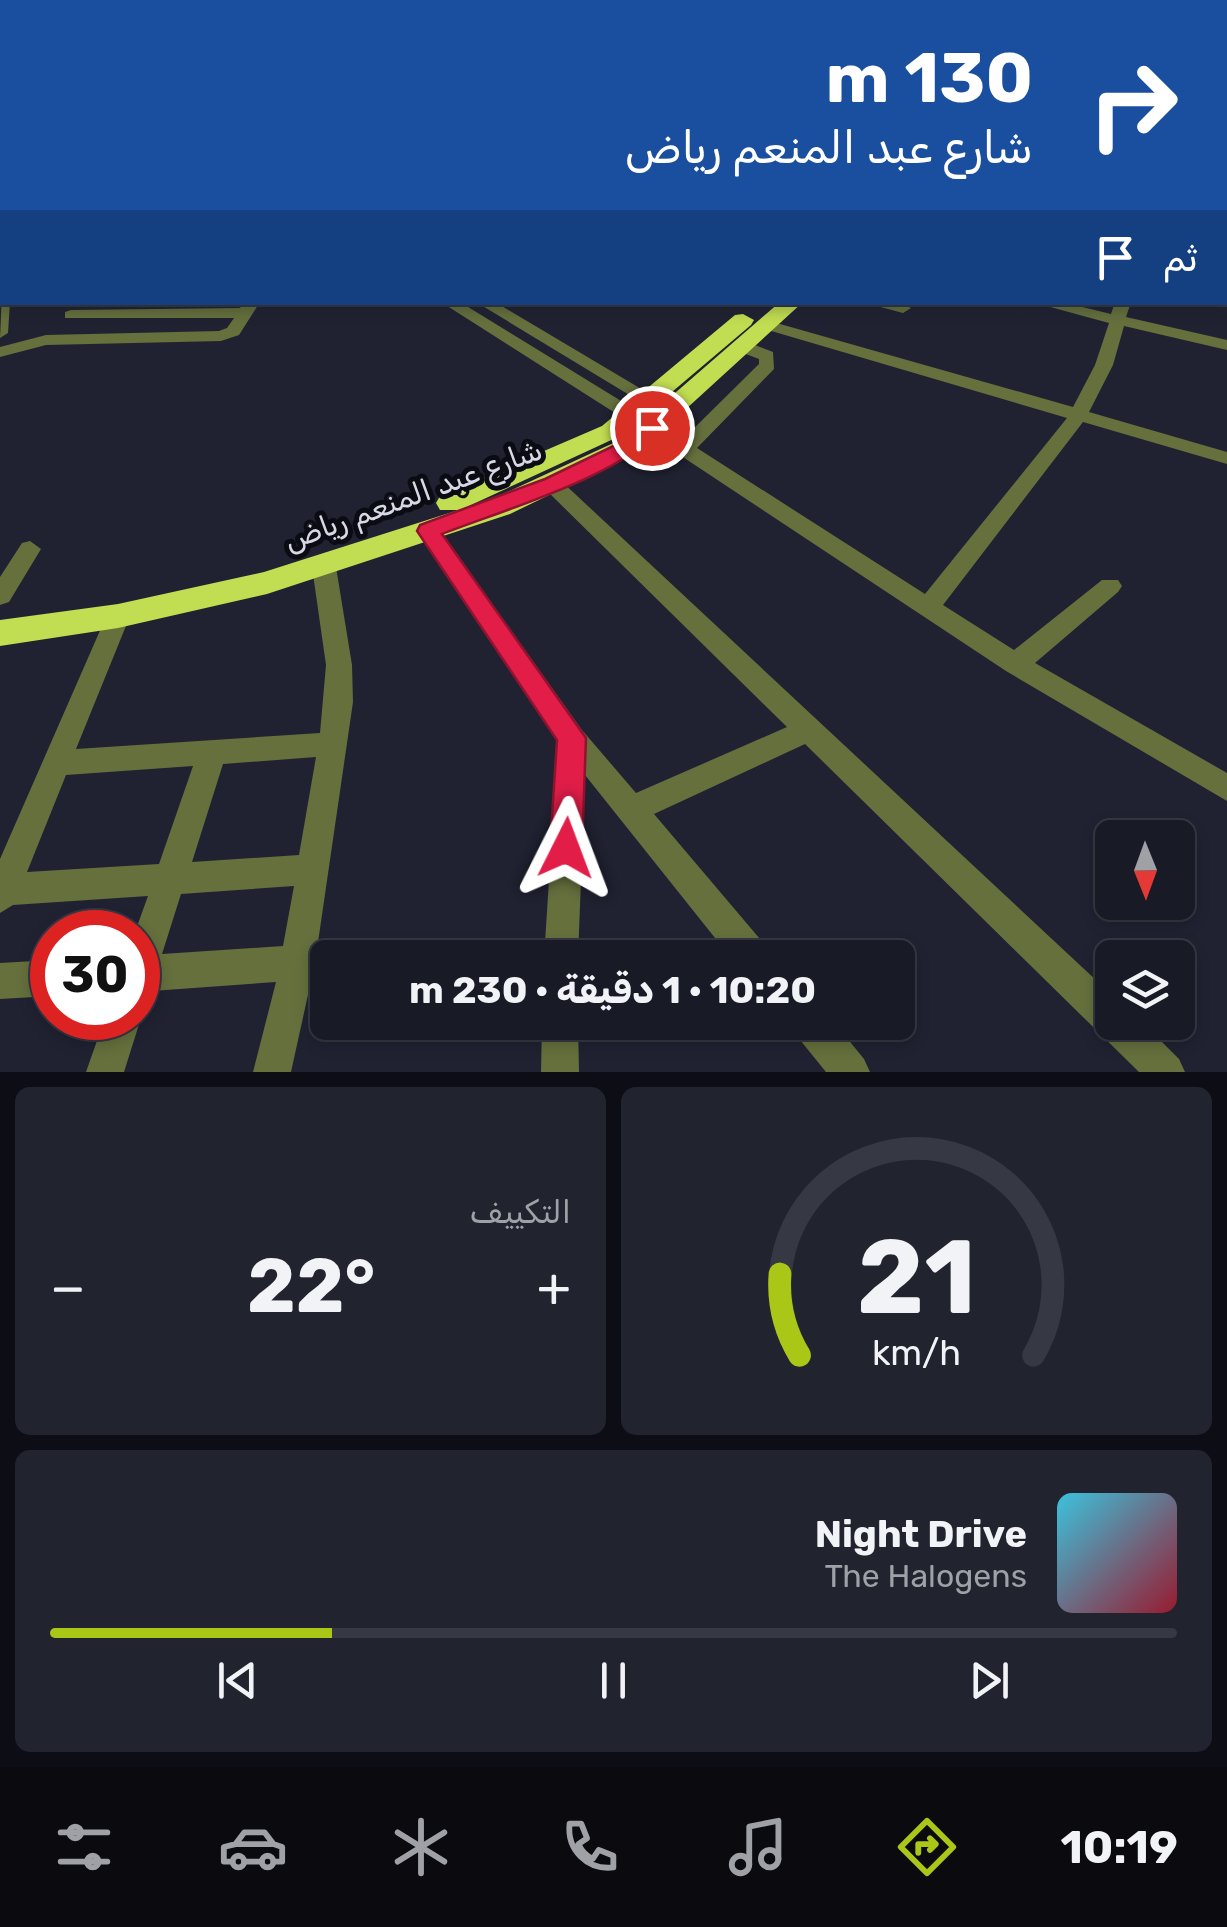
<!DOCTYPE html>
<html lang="ar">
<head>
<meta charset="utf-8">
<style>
	:root { --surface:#181a26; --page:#21232e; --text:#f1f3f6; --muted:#9fa1a7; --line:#363843; --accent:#aac717 }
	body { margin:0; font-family:Rubik,"Noto Sans Arabic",sans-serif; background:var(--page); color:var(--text); direction:rtl; height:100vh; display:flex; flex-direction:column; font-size:38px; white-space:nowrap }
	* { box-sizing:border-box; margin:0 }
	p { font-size:32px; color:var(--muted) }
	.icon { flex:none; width:55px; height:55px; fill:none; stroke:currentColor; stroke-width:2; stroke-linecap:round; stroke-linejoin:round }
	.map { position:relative; height:1072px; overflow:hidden; direction:ltr }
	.sheet { display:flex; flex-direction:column; gap:15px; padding:15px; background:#0d0e15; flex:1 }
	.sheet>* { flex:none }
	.hud { position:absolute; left:0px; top:0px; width:1228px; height:305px; box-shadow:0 5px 15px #0003,0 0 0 2px var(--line); direction:rtl; background:#1a4fa0; color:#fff; overflow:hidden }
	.needle { width:65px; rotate:179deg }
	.controls { position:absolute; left:1095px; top:820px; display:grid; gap:20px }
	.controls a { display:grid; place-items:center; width:100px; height:100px; border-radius:15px; background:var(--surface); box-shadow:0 5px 15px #0003,0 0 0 2px var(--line); font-size:50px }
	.speed { position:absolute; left:30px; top:910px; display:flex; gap:20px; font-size:50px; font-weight:700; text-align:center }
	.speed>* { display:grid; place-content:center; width:130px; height:130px; border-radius:50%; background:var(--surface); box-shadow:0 5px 15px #0003,0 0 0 2px var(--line); line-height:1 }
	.speed .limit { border:15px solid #d22; background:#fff; color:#111 }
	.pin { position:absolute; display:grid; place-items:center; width:85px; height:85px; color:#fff; margin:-42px; border:5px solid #fff; border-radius:50%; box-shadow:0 2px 10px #0007 }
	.me { position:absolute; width:110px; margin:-55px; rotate:3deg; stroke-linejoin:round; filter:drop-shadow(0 0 8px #0008) }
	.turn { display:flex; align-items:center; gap:35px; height:210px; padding:0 30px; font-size:45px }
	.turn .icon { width:130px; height:130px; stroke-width:2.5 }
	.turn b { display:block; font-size:70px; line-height:85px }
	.then { display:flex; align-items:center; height:95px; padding:0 30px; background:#0003; gap:20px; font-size:38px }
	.big { font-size:75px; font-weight:700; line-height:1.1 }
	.sheet .card { flex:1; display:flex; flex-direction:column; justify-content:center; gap:15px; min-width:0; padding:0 35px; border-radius:15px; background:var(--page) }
	.sheet .dial { align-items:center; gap:0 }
	.dial svg { height:260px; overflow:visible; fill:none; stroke:var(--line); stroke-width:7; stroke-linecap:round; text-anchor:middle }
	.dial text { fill:var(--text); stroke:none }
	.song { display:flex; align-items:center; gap:30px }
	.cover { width:120px; height:120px; border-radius:15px; background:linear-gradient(135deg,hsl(190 70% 55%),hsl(350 70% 35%)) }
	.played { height:10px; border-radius:5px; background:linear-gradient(90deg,var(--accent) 25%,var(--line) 25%) }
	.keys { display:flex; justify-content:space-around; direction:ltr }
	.heat { display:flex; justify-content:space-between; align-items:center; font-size:55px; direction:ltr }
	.sheet .tiles { flex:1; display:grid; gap:15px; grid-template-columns:1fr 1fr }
	.card:last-child { grid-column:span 2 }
	.trip { position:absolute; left:310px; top:940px; width:605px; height:100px; border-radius:15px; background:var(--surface); box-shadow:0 5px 15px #0003,0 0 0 2px var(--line); font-weight:700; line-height:100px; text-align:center; direction:rtl }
	.tabs { display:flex; height:160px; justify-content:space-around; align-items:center; background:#0a0a0f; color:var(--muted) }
	.tabs .icon { width:70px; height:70px }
	.tabs .active { color:var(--accent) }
	.tabs b { font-size:45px; color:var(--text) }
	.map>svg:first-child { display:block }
</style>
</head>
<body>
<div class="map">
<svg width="1227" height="1072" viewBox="0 0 1227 1072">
	<rect width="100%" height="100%" fill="#202232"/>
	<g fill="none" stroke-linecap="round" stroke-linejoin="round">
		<!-- minor -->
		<path fill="#65703d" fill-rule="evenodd" d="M0,185H2V193H0Z
			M1225,207L1227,208V216L1225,215Z
			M0,224H2V232H0Z
			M0,268H2V276H0Z
			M1225,280H1227V290H1225Z
			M2,293V302H10L8,333L0,338Z
			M244,302H260L239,335L221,341L46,345L0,357V347L46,335L219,331L227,328L234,318H65V312L71,310L240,308Z
			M441,302H460L683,439L759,364V359L738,351V343H750L773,352L774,369L697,448L925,594L1067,418L761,328V322H773L1073,407L1095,365L1109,323L1032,302H1062L1111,314L1115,302H1131L1126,317L1227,340V350L1124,326L1113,365L1089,412L1227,452V464L1083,422L943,605L1014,650L1102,580H1118L1122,586L1118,592L1035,663L1227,773V801L1006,671L645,432Z
			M476,302H495L680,412L678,416H664Z
			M862,302H899L911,308L903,313Z
			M552,477L559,479L1112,995V1022H1142L1179,1059L1185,1072H1139L805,744L654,814L766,946L771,958H731L585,775L578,958H544L558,740L420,536L417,531L420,526H436L582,730L636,793L787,727L545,489L542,484L545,479Z
			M30,541L41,549L9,602L0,605V577L22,543Z
			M324,559L336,567L352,665L353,702L315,963L291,1072H253L276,982L138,992L135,932L148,896L13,905L0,913V859L109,610H127L130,616L76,749L320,733L326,665L312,567ZM316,757L299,855L192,862L223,764ZM193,766L159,864L27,872L66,775ZM294,886L283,946L162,954L181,894Z
			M52,960V996L0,999V963Z
			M138,1009L141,1018L124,1072H86L105,1018H138Z
			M542,1022H578L579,1072H541Z
			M791,1022H834L864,1059L870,1072H826L796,1035Z"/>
		<!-- highway -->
		<path fill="#c1dd51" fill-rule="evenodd" d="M780,302H803L640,451L510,514L267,594L118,628L0,646V620L118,604L264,572L490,500L622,439Z
			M743,314L754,320L751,325L620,436L460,510H440L436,503L440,496L602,426L735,315Z"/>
	</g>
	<!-- sky -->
	<linearGradient id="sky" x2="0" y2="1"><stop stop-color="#12131c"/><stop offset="0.53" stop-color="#3c445a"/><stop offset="1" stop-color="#3c445a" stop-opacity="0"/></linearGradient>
	<rect width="1227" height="318" fill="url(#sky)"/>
	<!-- route -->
	<path fill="#e11d48" stroke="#92132f" stroke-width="2.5" d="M652,422L662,428C623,475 501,511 442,534L586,738L582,848L578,858L566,863L555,858L550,848L557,740L417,531L420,525L545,479L624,441Z"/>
	<g text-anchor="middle" stroke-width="10" stroke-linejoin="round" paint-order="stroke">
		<!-- street labels -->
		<g font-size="30" fill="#d6d8e3" stroke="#0b0c13">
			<text transform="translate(413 495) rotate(-20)" y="10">شارع عبد المنعم رياض</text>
		</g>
	</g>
</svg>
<div class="controls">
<a><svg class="needle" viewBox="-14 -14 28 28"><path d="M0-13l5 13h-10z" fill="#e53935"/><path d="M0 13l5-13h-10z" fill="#9fa1a7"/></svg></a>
<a><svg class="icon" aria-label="layers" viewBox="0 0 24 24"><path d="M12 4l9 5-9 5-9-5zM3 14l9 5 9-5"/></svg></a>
</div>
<div class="speed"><div class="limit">30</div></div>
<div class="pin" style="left:652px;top:428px;background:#d93025"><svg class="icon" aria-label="arrive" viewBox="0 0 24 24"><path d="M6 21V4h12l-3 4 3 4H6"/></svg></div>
<svg class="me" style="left:566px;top:848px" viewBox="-20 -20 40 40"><path d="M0-17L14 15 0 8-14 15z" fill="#e11d48" stroke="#fff" stroke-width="4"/></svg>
<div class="trip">10:20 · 1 دقيقة · 230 m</div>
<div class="hud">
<div class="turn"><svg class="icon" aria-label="right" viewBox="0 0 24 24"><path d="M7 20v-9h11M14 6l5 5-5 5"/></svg><div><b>130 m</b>شارع عبد المنعم رياض</div></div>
<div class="then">ثم<svg class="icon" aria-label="arrive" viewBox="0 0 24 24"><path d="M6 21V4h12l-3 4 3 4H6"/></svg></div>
</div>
</div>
<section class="sheet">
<div class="tiles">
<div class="card dial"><svg viewBox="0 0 100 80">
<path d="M14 69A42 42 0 1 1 86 69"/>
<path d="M14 69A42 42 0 0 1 8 44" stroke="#aac717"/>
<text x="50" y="56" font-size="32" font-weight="700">21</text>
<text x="50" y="72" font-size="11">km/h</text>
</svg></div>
<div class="card"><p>التكييف</p>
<div class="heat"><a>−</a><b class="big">22°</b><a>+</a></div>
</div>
<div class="card">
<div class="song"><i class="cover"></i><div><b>Night Drive</b><p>The Halogens</p></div></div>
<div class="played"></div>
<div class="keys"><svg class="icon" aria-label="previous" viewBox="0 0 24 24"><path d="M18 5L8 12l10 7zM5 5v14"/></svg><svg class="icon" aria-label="pause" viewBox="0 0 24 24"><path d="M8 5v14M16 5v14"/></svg><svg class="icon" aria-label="next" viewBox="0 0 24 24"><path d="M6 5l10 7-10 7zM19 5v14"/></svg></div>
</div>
</div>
</section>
<nav class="tabs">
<b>10:19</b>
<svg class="icon active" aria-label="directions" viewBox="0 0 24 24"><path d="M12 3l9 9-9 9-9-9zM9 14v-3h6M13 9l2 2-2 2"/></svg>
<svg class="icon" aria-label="music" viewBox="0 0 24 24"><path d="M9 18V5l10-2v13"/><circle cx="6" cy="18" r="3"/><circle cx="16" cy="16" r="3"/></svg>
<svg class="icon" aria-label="phone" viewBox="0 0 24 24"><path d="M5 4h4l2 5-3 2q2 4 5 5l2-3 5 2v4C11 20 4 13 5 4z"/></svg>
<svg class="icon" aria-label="climate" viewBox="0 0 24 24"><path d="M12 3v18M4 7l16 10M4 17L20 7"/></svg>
<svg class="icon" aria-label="car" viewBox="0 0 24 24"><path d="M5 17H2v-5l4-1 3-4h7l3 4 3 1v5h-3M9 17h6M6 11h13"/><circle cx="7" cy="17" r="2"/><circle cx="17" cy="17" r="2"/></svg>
<svg class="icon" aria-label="filters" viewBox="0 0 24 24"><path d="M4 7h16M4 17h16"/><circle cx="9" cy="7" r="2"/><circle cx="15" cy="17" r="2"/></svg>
</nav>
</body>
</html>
